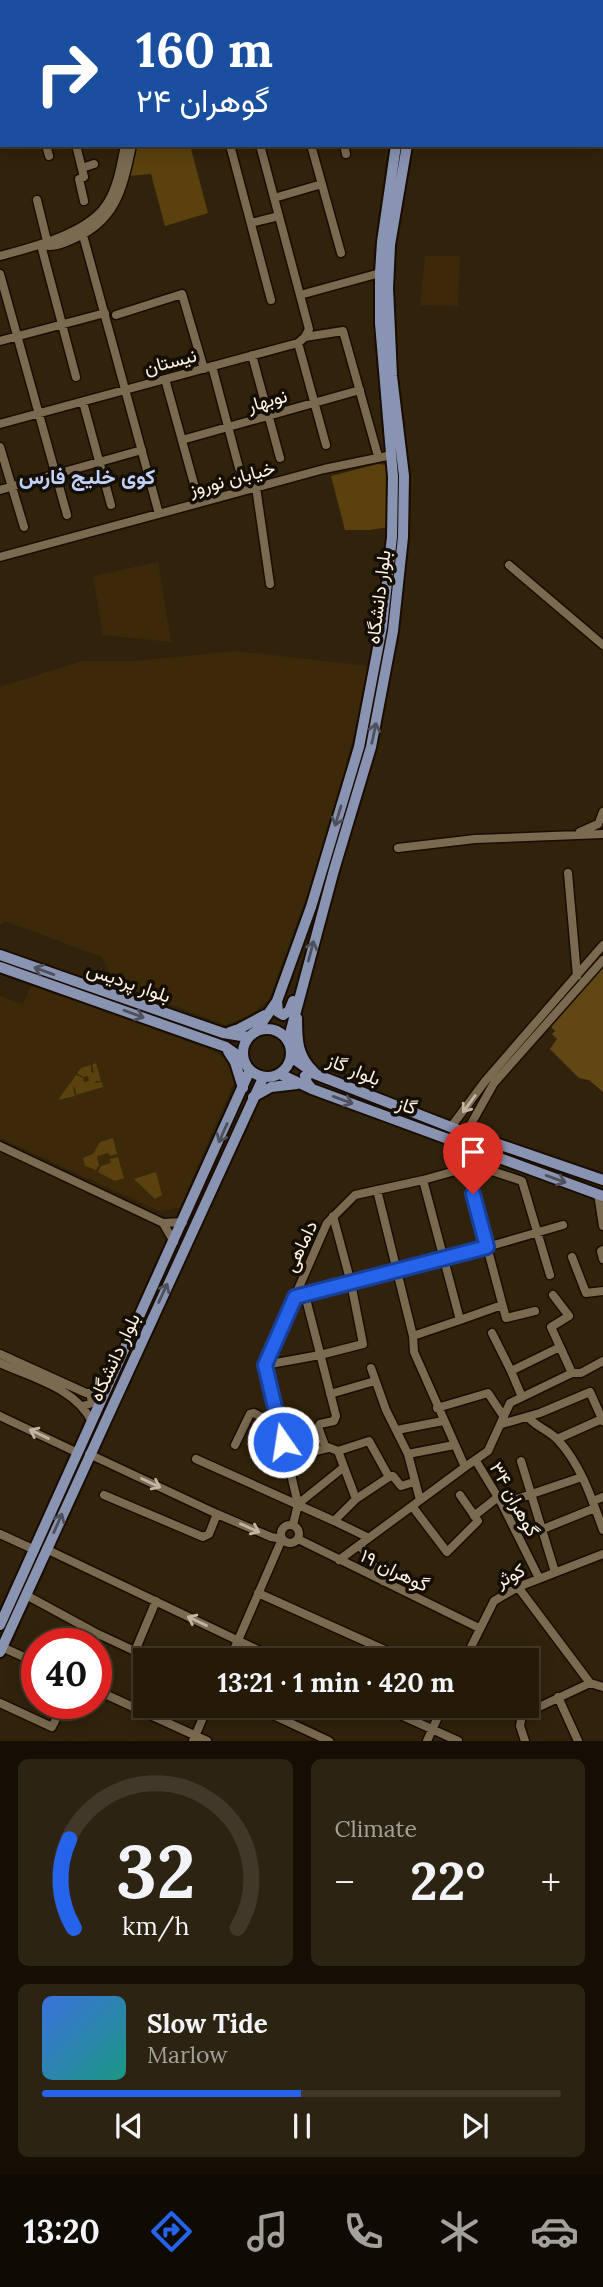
<!DOCTYPE html>
<html lang="en">
<head>
<meta charset="utf-8">
<style>
	:root { --surface:#251a08; --page:#2d2312; --text:#f1f3f6; --muted:#a3a19c; --line:#423829; --accent:#2563eb }
	body { margin:0; font-family:Lora,Vazirmatn,serif; background:var(--page); color:var(--text); height:100vh; display:flex; flex-direction:column; font-size:26px; white-space:nowrap }
	* { box-sizing:border-box; margin:0 }
	p { font-size:23px; color:var(--muted) }
	.icon { flex:none; width:38px; height:38px; fill:none; stroke:currentColor; stroke-width:2; stroke-linecap:round; stroke-linejoin:round }
	.map { position:relative; height:1741px; overflow:hidden }
	.sheet { display:flex; flex-direction:column; gap:18px; padding:18px; background:#140e04; flex:1 }
	.sheet>* { flex:none }
	.banner { position:absolute; left:0px; top:0px; width:604px; height:147px; box-shadow:0 4px 18px #0003,0 0 0 2px var(--line); background:#1a4fa0; color:#fff; overflow:hidden }
	.speed { position:absolute; left:21px; top:1628px; display:flex; gap:14px; font-size:35px; font-weight:700; text-align:center }
	.speed>* { display:grid; place-content:center; width:91px; height:91px; border-radius:50%; background:var(--surface); box-shadow:0 4px 18px #0003,0 0 0 2px var(--line); line-height:1 }
	.speed .limit { border:10px solid #d22; background:#fff; color:#111 }
	.pin { position:absolute; display:grid; place-items:center; width:60px; height:60px; color:#fff; margin:-72px -30px; border-radius:50% 50% 50% 0; rotate:-45deg; box-shadow:0 0 7px #0007 }
	.pin .icon { rotate:45deg }
	.me { position:absolute; width:77px; margin:-38px; rotate:347deg; stroke-linejoin:round; filter:drop-shadow(0 0 5px #0008) }
	.turn { display:flex; align-items:center; gap:24px; height:147px; padding:0 21px; font-size:32px }
	.turn .icon { width:91px; height:91px; stroke-width:2.5 }
	.turn b { display:block; font-size:49px; line-height:60px }
	.big { font-size:52px; font-weight:700; line-height:1.1 }
	.sheet .tile { flex:1; display:flex; flex-direction:column; justify-content:center; gap:10px; min-width:0; padding:0 24px; border-radius:10px; background:var(--page) }
	.sheet .dial { align-items:center; gap:0 }
	.dial svg { height:182px; overflow:visible; fill:none; stroke:var(--line); stroke-width:7; stroke-linecap:round; text-anchor:middle }
	.dial text { fill:var(--text); stroke:none }
	.song { display:flex; align-items:center; gap:21px }
	.cover { width:84px; height:84px; border-radius:10px; background:linear-gradient(135deg,hsl(220 70% 55%),hsl(170 70% 35%)) }
	.played { height:7px; border-radius:4px; background:linear-gradient(90deg,var(--accent) 50%,var(--line) 50%) }
	.keys { display:flex; justify-content:space-around; direction:ltr }
	.heat { display:flex; justify-content:space-between; align-items:center; font-size:38px; direction:ltr }
	.sheet .tiles { flex:1; display:grid; gap:18px; grid-template-columns:1fr 1fr }
	.tile:last-child { grid-column:span 2 }
	.trip { position:absolute; left:133px; top:1648px; width:406px; height:70px; border-radius:0px; background:var(--surface); box-shadow:0 4px 18px #0003,0 0 0 2px var(--line); font-weight:700; line-height:70px; text-align:center }
	.menu { display:flex; height:112px; justify-content:space-around; align-items:center; background:#0f0a03; color:var(--muted) }
	.menu .icon { width:49px; height:49px }
	.menu .active { color:var(--accent) }
	.menu b { font-size:32px; color:var(--text) }
	.map>svg:first-child { display:block }
</style>
</head>
<body>
<div class="map">
<svg width="603" height="1741" viewBox="0 0 603 1741">
	<rect width="100%" height="100%" fill="#31230b"/>
	<!-- built -->
	<path fill="#3b2909" d="M425,256H460L458,306L420,305Z
		M158,562L171,642L103,635L93,576Z
		M235,651L370,666L342,783L318,864L269,1000L253,1013L226,1025L114,983L102,957L5,921L0,925V687L82,661H134Z
		M32,983L213,1051L229,1062L233,1073V1084L180,1207L161,1212L0,1138V996L23,1004Z"/>
	<!-- green -->
	<path fill="#5b410e" d="M135,145H190L208,213L165,226L151,174L127,176Z
		M378,464L386,465L388,470L389,527L370,530H345L331,476Z
		M96,1063L101,1081H96L94,1083L102,1082L103,1087L76,1095L75,1088L73,1087L75,1096L58,1100L76,1075L83,1078L84,1082L89,1081L88,1076L83,1077L77,1073L81,1068L91,1065V1072L94,1073L92,1065Z
		M113,1138L117,1154L110,1156L108,1153L97,1156L99,1165L96,1170L85,1166L83,1158L93,1154L100,1142Z
		M118,1157L124,1178L115,1181L98,1172L101,1166L111,1163L110,1159Z
		M156,1172L162,1195L155,1199L134,1179Z"/>
	<!-- forest -->
	<path fill="#624715" d="M603,967V1092L589,1080L579,1078L550,1049L557,1039L552,1034L555,1031L551,1027Z"/>
	<g fill="none" stroke-linecap="round" stroke-linejoin="round">
		<!-- minor casing -->
		<g stroke="#190c00" stroke-width="11">
			<path id="minor" d="M2,0V2
				M62,0V2
				M537,0L539,2
				M376,1V0
				M160,2L161,0
				M404,2V0
				M561,2L563,0
				M0,48L2,47
				M0,73H2
				M46,145L49,156
				M76,145L84,177L79,179L84,201
				M230,145L271,300
				M311,145L341,253
				M344,145L346,154
				M82,168L94,164
				M274,198L322,184
				M37,200L47,241
				M251,223L279,216
				M81,228L159,514
				M41,245C52,248 62,244 73,239C117,221 123,187 132,145
				M41,245L76,377
				M0,256C33,247 91,233 108,202C118,185 121,165 125,145
				M0,274L67,515
				M300,295L380,273
				M116,315L182,294L204,369
				M305,337L343,331L378,456
				M0,341L105,313
				M298,343L326,445
				M252,355L280,458
				M212,366L239,468
				M165,379L199,502
				M83,402L111,505
				M0,424L298,343L305,337L309,329L260,145
				M182,440L360,390
				M0,447L24,527
				M256,487L270,584
				M0,490L142,450
				M0,557L324,469L392,455
				M509,565L603,645
				M600,820L603,812
				M580,832L598,824
				M398,848L475,839L603,834
				M568,873L577,976
				M451,1127L486,1080L603,945
				M466,1133L494,1083L603,960
				M0,1146L163,1223
				M466,1168L506,1318L535,1311
				M377,1190L413,1336L414,1352L465,1467L488,1451L510,1403L572,1373H581L603,1361
				M598,1194L603,1226
				M174,1242L163,1223L183,1222
				M603,1250L601,1251L603,1259
				M572,1257L586,1293L603,1291
				M305,1295L336,1416L334,1421L320,1424L318,1427L325,1446L338,1451L356,1499
				M553,1295L569,1316L551,1327L572,1373
				M295,1297L487,1247L563,1225
				M460,1320L502,1305
				M492,1333L511,1371L560,1347
				M413,1336L460,1320L423,1180
				M0,1354L86,1393H91L108,1387
				M0,1363C32,1378 76,1388 92,1422
				M265,1365L320,1355L363,1344L351,1283L333,1216
				M371,1368L386,1410L408,1454L420,1500
				M511,1371L522,1397
				M330,1394L375,1381
				M83,1406L92,1403L90,1393
				M437,1408L488,1393L504,1417
				M0,1416L78,1453
				M528,1417C536,1427 549,1430 558,1440C581,1465 592,1499 603,1530
				M502,1424L540,1413L590,1392L603,1421
				M397,1430L443,1421
				M557,1439L602,1419
				M235,1445L250,1414L254,1413L279,1426
				M338,1451L369,1441L389,1477
				M89,1454L217,1514L271,1537L282,1539L229,1661
				M408,1454L454,1445
				M287,1458L328,1448
				M196,1459L334,1521L356,1499L389,1477L393,1476L401,1486L414,1482
				M476,1461L502,1504L539,1578
				M521,1461L555,1572
				M104,1495L203,1537L209,1534L217,1514
				M593,1501L603,1497
				M298,1504L344,1467
				M502,1504L582,1477
				M412,1506L447,1552L478,1521L460,1495
				M474,1516L498,1497
				M334,1521L369,1538
				M281 1534a9 9 0 1 1 18 0a9 9 0 1 1-18 0Z
				M293,1525L298,1504L265,1365L327,1223L355,1195L423,1180L466,1168H483L522,1181L550,1275
				M543,1529L595,1508
				M0,1534L35,1550
				M298,1539L479,1628
				M360,1545L383,1581
				M46,1549L281,1661
				M339,1560L465,1467
				M518,1587L590,1683L603,1687
				M258,1593L409,1661
				M26,1595L96,1633L156,1661
				M91,1643L96,1633
				M2,1647L37,1663
				M135,1651L156,1601
				M464,1661L494,1601L518,1587L603,1554
				M96,1690L207,1741
				M558,1697L578,1741
				M0,1703L52,1727L64,1703
				M254,1706L329,1741
				M381,1706L458,1741
				M505,1706L522,1715L590,1683
				M522,1715L520,1726L525,1741
				M193,1741L208,1706
				M427,1741L443,1706"/>
		</g>
		<!-- major casing -->
		<g stroke="#190c00" stroke-width="14">
			<path id="major" d="M206,0L214,2
				M252,0L260,2
				M438,2L439,0
				M451,2L452,0
				M0,955L223,1033L248,1037
				M0,967L226,1047L243,1059
				M277,1001L278,1012L283,1015L289,1011L293,1001
				M297,1018C297,1040 297,1056 314,1072L305,1076L307,1083L312,1089
				M243 1053a24 24 0 1 1 48 0a24 24 0 1 1-48 0Z
				M257,1030L277,1001L311,907L359,747L382,627L392,537L393,477L380,323V273L382,242L396,145
				M230,1032L239,1029L265,1015
				M288,1041L334,870L371,747L393,631L403,537L404,476L392,376L388,288L390,245L407,145
				M228,1051L235,1062L243,1088
				M291,1057L315,1074L466,1133L603,1180
				M280,1074L312,1089L603,1196
				M253,1097L271,1087L297,1084
				M0,1625L250,1070
				M0,1652L263,1078"/>
		</g>
		<!-- minor -->
		<use href="#minor" stroke="#7a6a50" stroke-width="8"/>
		<!-- major -->
		<use href="#major" stroke="#8993b2" stroke-width="10"/>
	</g>
	<!-- one-way arrows -->
	<defs><path id="oneway-shaft" d="M-6 0H5M1.5-3L5.5 0L1.5 3" fill="none" stroke-width="1.6" stroke-linecap="round" stroke-linejoin="round" transform="scale(1.75)"/></defs>
	<g stroke="#4e505c">
		<use href="#oneway-shaft" transform="translate(374 733) rotate(-78)"/>
		<use href="#oneway-shaft" transform="translate(338 816) rotate(107)"/>
		<use href="#oneway-shaft" transform="translate(311 951) rotate(-75)"/>
		<use href="#oneway-shaft" transform="translate(44 971) rotate(-160)"/>
		<use href="#oneway-shaft" transform="translate(134 1014) rotate(20)"/>
		<use href="#oneway-shaft" transform="translate(343 1100) rotate(20)"/>
		<use href="#oneway-shaft" transform="translate(223 1133) rotate(114)"/>
		<use href="#oneway-shaft" transform="translate(556 1179) rotate(20)"/>
		<use href="#oneway-shaft" transform="translate(163 1293) rotate(-65)"/>
		<use href="#oneway-shaft" transform="translate(58 1523) rotate(-66)"/>
	</g>
	<g stroke="#c2b5a2">
		<use href="#oneway-shaft" transform="translate(469 1104) rotate(126)"/>
		<use href="#oneway-shaft" transform="translate(39 1434) rotate(-154)"/>
		<use href="#oneway-shaft" transform="translate(151 1483) rotate(25)"/>
		<use href="#oneway-shaft" transform="translate(250 1528) rotate(24)"/>
		<use href="#oneway-shaft" transform="translate(197 1621) rotate(-154)"/>
	</g>
	<g fill="none" stroke-linecap="round" stroke-linejoin="round">
		<!-- route casing -->
		<g stroke="#184099" stroke-width="18">
			<path id="route" d="M283,1442L265,1365L295,1297L487,1247L473,1194"/>
		</g>
		<!-- route -->
		<use href="#route" stroke="#2563eb" stroke-width="12"/>
	</g>
	<g text-anchor="middle" stroke-width="7" stroke-linejoin="round" paint-order="stroke">
		<!-- street labels -->
		<g font-size="19" fill="#fdf3e5" stroke="#140e05">
			<text transform="translate(170 361) rotate(-15)" y="7">نیستان</text>
			<text transform="translate(267 400) rotate(-16)" y="7">نوبهار</text>
			<text transform="translate(232 478) rotate(-15)" y="7">خیابان نوروز</text>
			<text transform="translate(378 597) rotate(-83)" y="7">بلوار دانشگاه</text>
			<text transform="translate(129 982) rotate(19)" y="7">بلوار پردیس</text>
			<text transform="translate(354 1069) rotate(22)" y="7">بلوار گاز</text>
			<text transform="translate(407 1105) rotate(20)" y="7">گاز</text>
			<text transform="translate(300 1246) rotate(-65)" y="7">داماهی</text>
			<text transform="translate(114 1357) rotate(-65)" y="7">بلوار دانشگاه</text>
			<text transform="translate(515 1499) rotate(61)" y="7">گوهران ۳۴</text>
			<text transform="translate(395 1570) rotate(26)" y="7">گوهران ۱۹</text>
			<text transform="translate(510 1575) rotate(-27)" y="7">کوثر</text>
		</g>
		<!-- neighbourhood labels -->
		<g font-size="21" font-weight="bold" fill="#c0d2fb" stroke="#140e05">
			<text x="87" y="484">کوی خلیج فارس</text>
		</g>
	</g>
</svg>
<div class="speed"><div class="limit">40</div></div>
<div class="pin" style="left:473px;top:1194px;background:#d93025"><svg class="icon" aria-label="arrive" viewBox="0 0 24 24"><path d="M6 21V4h12l-3 4 3 4H6"/></svg></div>
<svg class="me" style="left:283px;top:1442px" viewBox="-20 -20 40 40"><circle r="17" fill="#2563eb" stroke="#fff" stroke-width="3"/><path d="M0-11L8 9 0 5-8 9z" fill="#fff"/></svg>
<div class="trip">13:21 · 1 min · 420 m</div>
<div class="banner">
<div class="turn"><svg class="icon" aria-label="right" viewBox="0 0 24 24"><path d="M7 20v-9h11M14 6l5 5-5 5"/></svg><div><b>160 m</b>گوهران ۲۴</div></div>
</div>
</div>
<section class="sheet">
<div class="tiles">
<div class="tile dial"><svg viewBox="0 0 100 80">
<path d="M14 69A42 42 0 1 1 86 69"/>
<path d="M14 69A42 42 0 0 1 12 30" stroke="#2563eb"/>
<text x="50" y="56" font-size="32" font-weight="700">32</text>
<text x="50" y="72" font-size="11">km/h</text>
</svg></div>
<div class="tile"><p>Climate</p>
<div class="heat"><a>−</a><b class="big">22°</b><a>+</a></div>
</div>
<div class="tile">
<div class="song"><i class="cover"></i><div><b>Slow Tide</b><p>Marlow</p></div></div>
<div class="played"></div>
<div class="keys"><svg class="icon" aria-label="previous" viewBox="0 0 24 24"><path d="M18 5L8 12l10 7zM5 5v14"/></svg><svg class="icon" aria-label="pause" viewBox="0 0 24 24"><path d="M8 5v14M16 5v14"/></svg><svg class="icon" aria-label="next" viewBox="0 0 24 24"><path d="M6 5l10 7-10 7zM19 5v14"/></svg></div>
</div>
</div>
</section>
<nav class="menu">
<b>13:20</b>
<svg class="icon active" aria-label="directions" viewBox="0 0 24 24"><path d="M12 3l9 9-9 9-9-9zM9 14v-3h6M13 9l2 2-2 2"/></svg>
<svg class="icon" aria-label="music" viewBox="0 0 24 24"><path d="M9 18V5l10-2v13"/><circle cx="6" cy="18" r="3"/><circle cx="16" cy="16" r="3"/></svg>
<svg class="icon" aria-label="phone" viewBox="0 0 24 24"><path d="M5 4h4l2 5-3 2q2 4 5 5l2-3 5 2v4C11 20 4 13 5 4z"/></svg>
<svg class="icon" aria-label="climate" viewBox="0 0 24 24"><path d="M12 3v18M4 7l16 10M4 17L20 7"/></svg>
<svg class="icon" aria-label="car" viewBox="0 0 24 24"><path d="M5 17H2v-5l4-1 3-4h7l3 4 3 1v5h-3M9 17h6M6 11h13"/><circle cx="7" cy="17" r="2"/><circle cx="17" cy="17" r="2"/></svg>
</nav>
</body>
</html>
